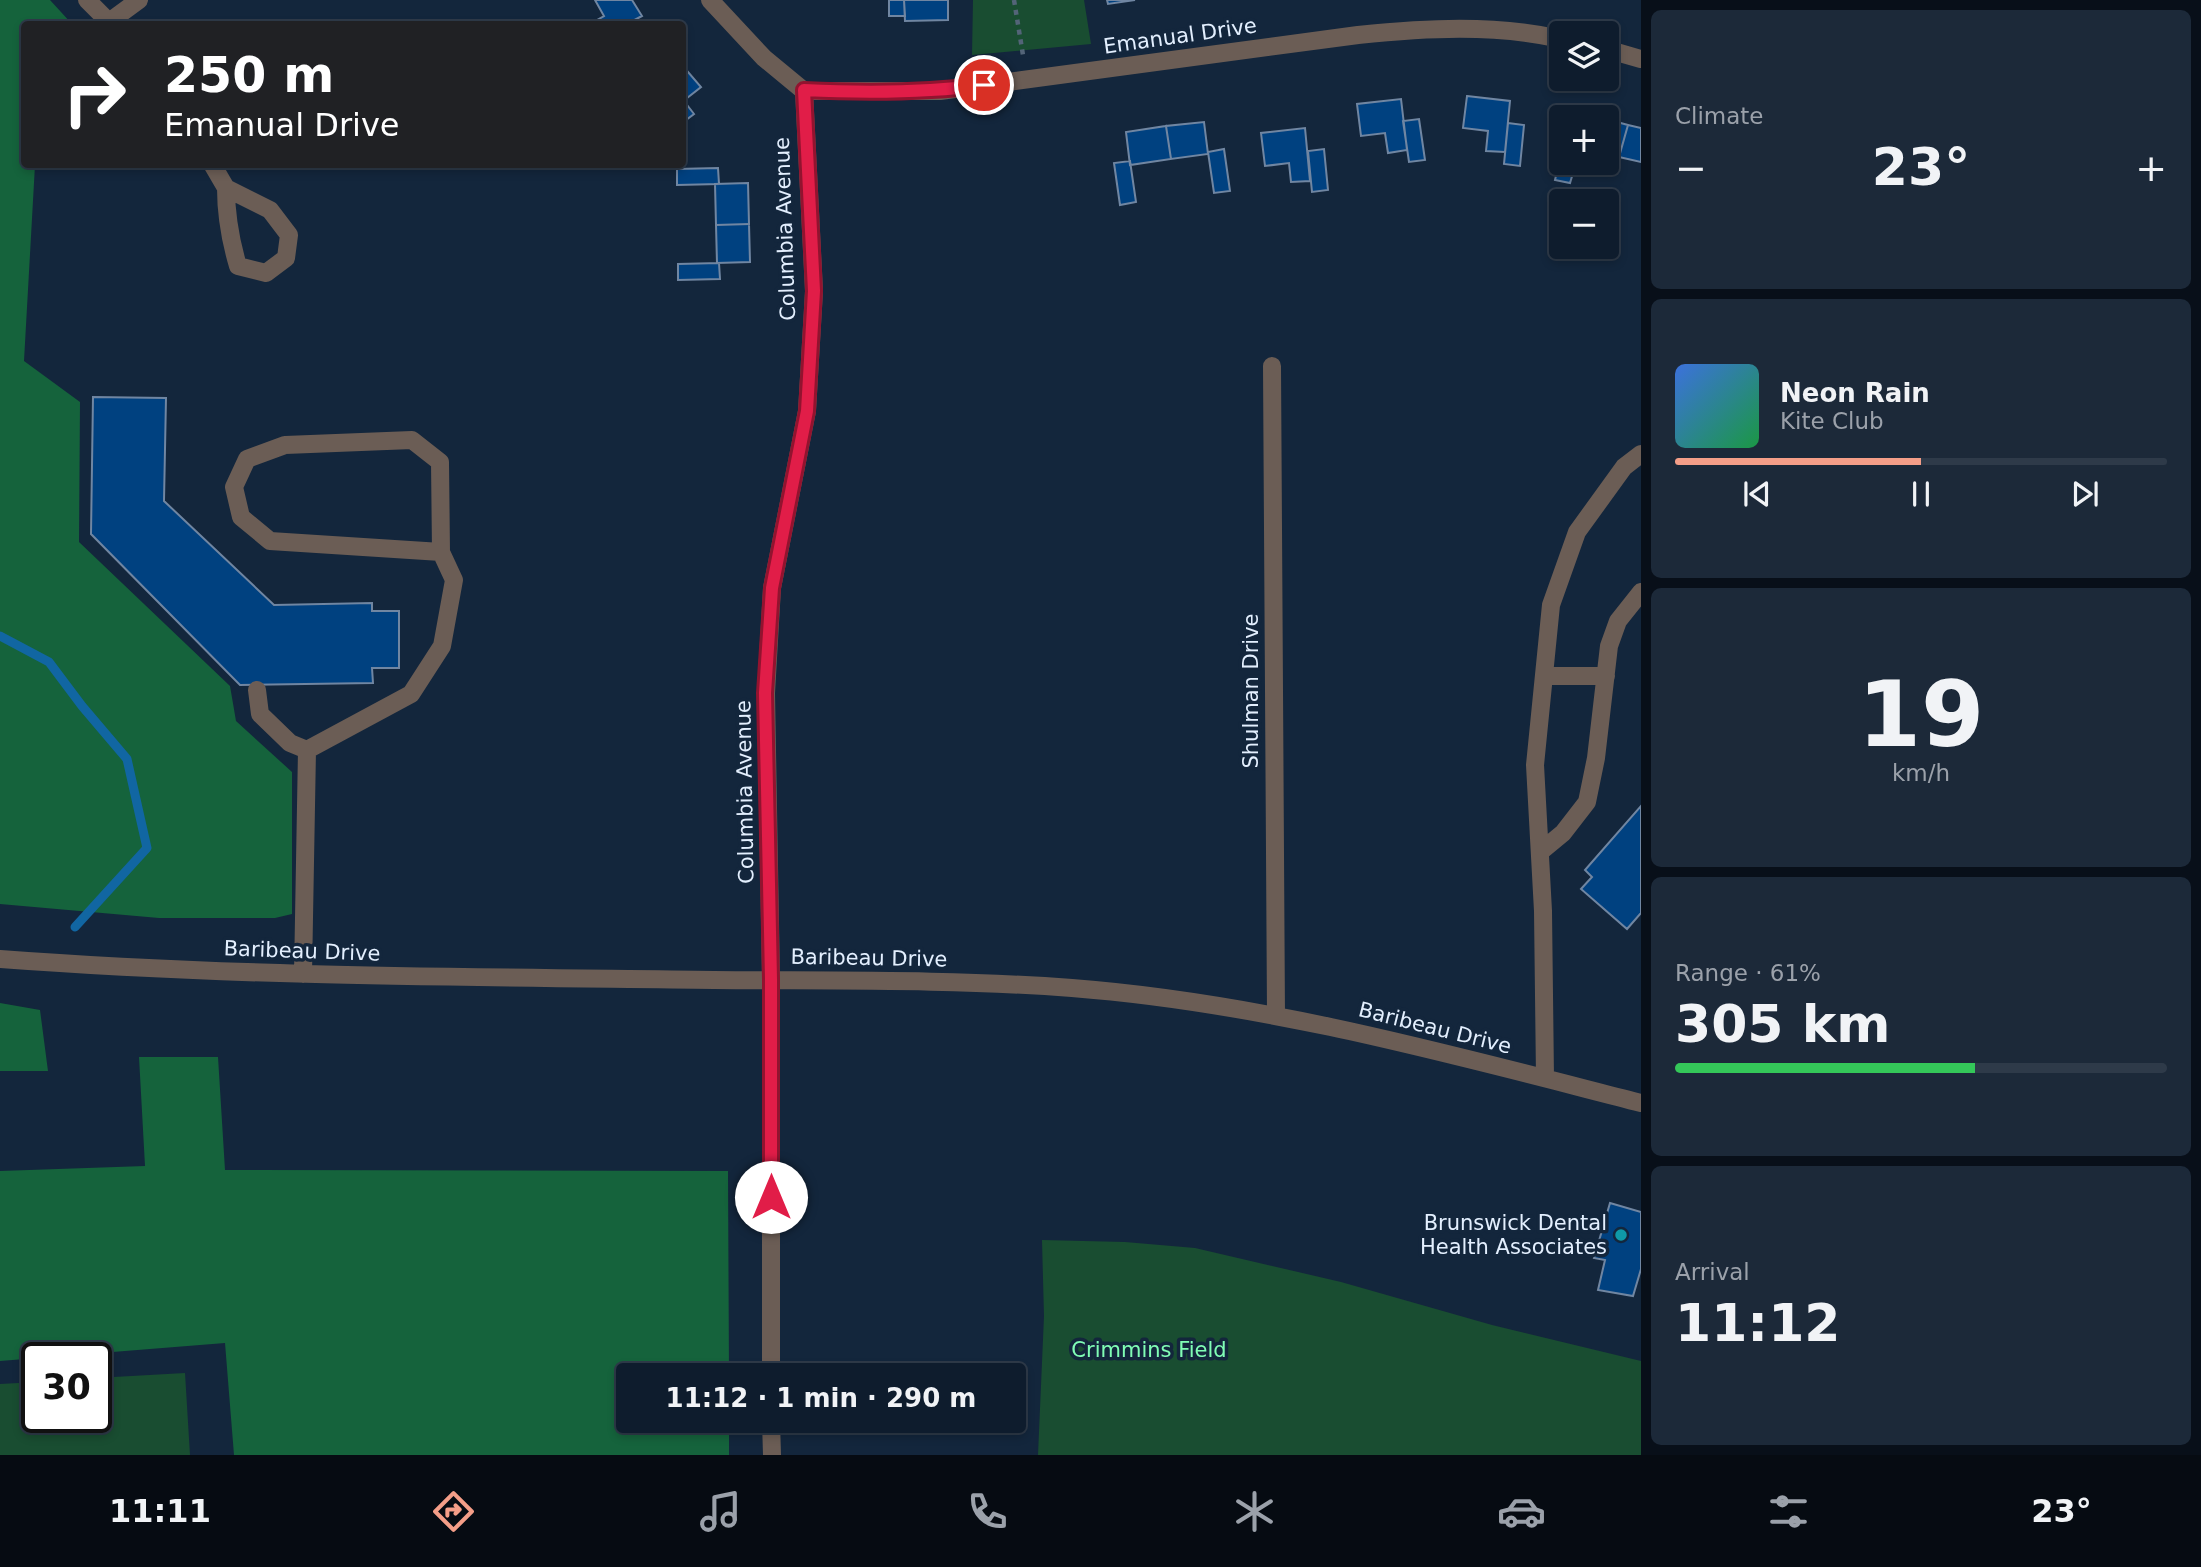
<!DOCTYPE html>
<html lang="en">
<head>
<meta charset="utf-8">
<style>
	:root { --surface:#0e1c2d; --page:#1c2939; --text:#f1f3f6; --muted:#9ba1aa; --line:#2e3a49; --accent:#f49e88 }
	body { margin:0; font-family:"DejaVu Sans",sans-serif; background:var(--page); color:var(--text); height:100vh; display:flex; flex-direction:column; font-size:26px; white-space:nowrap }
	* { box-sizing:border-box; margin:0 }
	p { font-size:23px; color:var(--muted) }
	.icon { flex:none; width:38px; height:38px; fill:none; stroke:currentColor; stroke-width:2; stroke-linecap:round; stroke-linejoin:round }
	.map { position:relative; flex:1; overflow:hidden }
	.sheet { display:flex; flex-direction:column; gap:10px; padding:10px; background:#080f19; width:560px }
	.sheet>* { flex:none }
	.guide { position:absolute; left:21px; top:21px; width:665px; height:147px; border-radius:7px; box-shadow:0 4px 10px #0003,0 0 0 2px var(--line); background:#202124; color:#fff; overflow:hidden }
	.tools { position:absolute; left:1549px; top:21px; display:grid; gap:14px }
	.tools a { display:grid; place-items:center; width:70px; height:70px; border-radius:7px; background:var(--surface); box-shadow:0 4px 10px #0003,0 0 0 2px var(--line); font-size:35px }
	.speed { position:absolute; left:21px; top:1342px; display:flex; gap:14px; font-size:35px; font-weight:700; text-align:center }
	.speed>* { display:grid; place-content:center; width:91px; height:91px; border-radius:50%; background:var(--surface); box-shadow:0 4px 10px #0003,0 0 0 2px var(--line); line-height:1 }
	.speed .limit { border:4px solid #111; border-radius:10px; background:#fff; color:#111 }
	.pin { position:absolute; display:grid; place-items:center; width:60px; height:60px; color:#fff; margin:-30px; border:4px solid #fff; border-radius:50%; box-shadow:0 2px 7px #0007 }
	.me { position:absolute; width:77px; margin:-38px; rotate:0deg; stroke-linejoin:round; filter:drop-shadow(0 0 5px #0008) }
	.turn { display:flex; align-items:center; gap:24px; height:147px; padding:0 28px; font-size:32px }
	.turn .icon { width:91px; height:91px; stroke-width:2.5 }
	.turn b { display:block; font-size:49px; line-height:60px }
	.big { font-size:52px; font-weight:600; line-height:1.1 }
	.sheet .widget { flex:1; display:flex; flex-direction:column; justify-content:center; gap:10px; min-width:0; padding:0 24px; border-radius:10px; background:var(--page) }
	.sheet .dial { align-items:center; gap:0 }
	.dial b { font-size:91px; line-height:1 }
	.song { display:flex; align-items:center; gap:21px }
	.cover { width:84px; height:84px; border-radius:10px; background:linear-gradient(135deg,hsl(220 70% 55%),hsl(140 70% 35%)) }
	.played { height:7px; border-radius:4px; background:linear-gradient(90deg,var(--accent) 50%,var(--line) 50%) }
	.keys { display:flex; justify-content:space-around; direction:ltr }
	.heat { display:flex; justify-content:space-between; align-items:center; font-size:38px; direction:ltr }
	.charge { height:10px; border-radius:5px; background:linear-gradient(90deg,#34c759 61%,var(--line) 0) }
	.trip { position:absolute; left:616px; top:1363px; width:410px; height:70px; border-radius:7px; background:var(--surface); box-shadow:0 4px 10px #0003,0 0 0 2px var(--line); font-weight:600; line-height:70px; text-align:center }
	.tab-bar { display:flex; height:112px; justify-content:space-around; align-items:center; background:#060b12; color:var(--muted) }
	.tab-bar .icon { width:49px; height:49px }
	.tab-bar .current { color:var(--accent) }
	.tab-bar b { font-size:32px; color:var(--text) }
	main { display:flex; flex:1; min-height:0 }
	.map>svg:first-child { display:block }
</style>
</head>
<body>
<main>
<div class="map">
<svg width="1641" height="1455" viewBox="0 0 1641 1455">
	<rect width="100%" height="100%" fill="#13263c"/>
	<!-- green -->
	<path fill="#194d31" d="M973,0H1084L1091,44L972,55Z
		M1042,1240L1125,1242L1195,1248L1341,1282L1492,1325L1641,1361V1455H1038L1044,1316Z
		M185,1373L190,1455H0V1384L37,1382V1418H96V1378Z"/>
	<!-- forest -->
	<path fill="#15633c" d="M0,0H50L72,24H24V164L35,165L24,361L80,402L79,542L230,686L236,721L292,772V914L275,918H159L0,904Z
		M0,1003L40,1010L48,1071H0Z
		M139,1057H218L225,1170L728,1171L729,1375L628,1376V1421H729V1455H234L225,1343L0,1361V1171L145,1166Z"/>
	<g fill="none" stroke-linecap="round" stroke-linejoin="round">
		<!-- stream -->
		<path stroke="#1166a2" stroke-width="9" d="M0,636L49,662L82,706L127,759L147,848L75,927"/>
	</g>
	<!-- building -->
	<path fill="#004180" stroke="#7086a2" stroke-width="2" d="M595,0H632L642,16L627,24H590L604,16Z
		M889,0H904L905,16H889Z
		M904,0H948V20L905,21Z
		M1107,0H1135L1108,4Z
		M682,65L701,87L682,102Z
		M1467,96L1510,101L1505,152L1486,151L1488,131L1463,128Z
		M1401,99L1407,150L1388,153L1385,133L1361,136L1357,104Z
		M684,101L694,114L682,123V102Z
		M1419,119L1425,160L1409,162L1403,121Z
		M1606,119L1628,125L1619,157L1606,153Z
		M1204,122L1208,154L1171,159L1166,126Z
		M1508,123L1524,125L1520,166L1504,164Z
		M1628,125L1641,128V162L1619,157Z
		M1166,126L1171,159L1130,165L1126,132Z
		M1305,128L1310,181L1291,182L1289,163L1265,166L1261,133Z
		M1224,149L1230,191L1214,193L1208,152Z
		M1324,149L1328,190L1312,192L1308,151Z
		M1561,155V163H1576L1570,183L1555,180Z
		M1130,161L1136,202L1120,205L1114,163Z
		M718,168L719,184L677,185V169Z
		M748,183L749,224L716,225L715,184Z
		M749,224L750,262L717,263L716,225Z
		M719,263L720,279L678,280V264Z
		M93,397L166,398L164,501L274,605L372,603V611H399V668H372L373,683L240,685L91,534Z
		M1641,806V913L1627,929L1581,889L1592,877L1585,870Z
		M1610,1203L1641,1212V1269L1633,1296L1598,1290L1605,1260L1594,1258Z"/>
	<g fill="none" stroke-linecap="round" stroke-linejoin="round">
		<!-- path -->
		<path stroke="#536478" stroke-width="4.5" stroke-dasharray="5 5" stroke-linecap="butt" d="M1014,0L1023,55"/>
		<!-- minor -->
		<path stroke="#6b5d55" stroke-width="18" d="M87,0L111,24
			M710,0L764,58L804,91
			M109,22L139,0
			M1606,49L1641,59
			M804,91H940L1358,35C1426,28 1493,24 1561,39
			M212,164L226,188L270,210L289,235L286,258L266,273L238,266C230,239 226,216 226,188
			M1272,366L1276,1015
			M1544,676H1606
			M257,690L260,714L290,743L307,750
			M1540,852L1563,833L1587,802L1596,758L1609,646L1618,621L1641,592
			M0,959C238,977 476,977 714,980C834,981 952,979 1072,988C1266,1003 1453,1055 1641,1103
			M303,974L307,750L411,694L442,646L454,580L441,552L270,541L241,517L234,487L247,459L285,445L412,440L440,462L441,552
			M1545,1078L1543,911L1535,765L1551,605L1577,532L1624,467L1641,454
			M771,1376V979L766,693L772,588L807,411L814,291L804,91
			M771,1421L772,1455"/>
	</g>
	<g fill="none" stroke-linecap="round" stroke-linejoin="round">
		<!-- route casing -->
		<g stroke="#92132f" stroke-width="18">
			<path id="route" d="M771,1197V979L765,693L772,588L807,411L814,291L804,90C865,93 924,93 984,85"/>
		</g>
		<!-- route -->
		<use href="#route" stroke="#e11d48" stroke-width="12"/>
	</g>
	<!-- markers -->
	<circle fill="#0f9aa8" stroke="#13263c" stroke-width="2.5" cx="1621" cy="1235" r="7"/>
	<g text-anchor="middle" stroke-width="7" stroke-linejoin="round" paint-order="stroke">
		<!-- street labels -->
		<g font-size="21" fill="#e3effe" stroke="#13263c">
			<text transform="translate(1180 36) rotate(-8)" y="7">Emanual Drive</text>
			<text transform="translate(785 229) rotate(-92)" y="7">Columbia Avenue</text>
			<text transform="translate(1251 691) rotate(-90)" y="7">Shulman Drive</text>
			<text transform="translate(745 792) rotate(-91)" y="7">Columbia Avenue</text>
			<text transform="translate(302 951) rotate(2)" y="7">Baribeau Drive</text>
			<text transform="translate(869 958) rotate(1)" y="7">Baribeau Drive</text>
			<text transform="translate(1435 1028) rotate(14)" y="7">Baribeau Drive</text>
		</g>
		<!-- poi labels -->
		<g font-size="21" fill="#e3effe" stroke="#13263c" text-anchor="end">
			<text x="1607" y="1230">Brunswick Dental<tspan x="1607" dy="24">Health Associates</tspan></text>
		</g>
		<!-- park labels -->
		<g font-size="21" fill="#80fdb5" stroke="#13263c">
			<text x="1149" y="1357">Crimmins Field</text>
		</g>
	</g>
</svg>
<div class="tools">
<a><svg class="icon" aria-label="layers" viewBox="0 0 24 24"><path d="M12 4l9 5-9 5-9-5zM3 14l9 5 9-5"/></svg></a>
<a>+</a>
<a>−</a>
</div>
<div class="speed"><div class="limit">30</div></div>
<div class="pin" style="left:984px;top:85px;background:#d93025"><svg class="icon" aria-label="arrive" viewBox="0 0 24 24"><path d="M6 21V4h12l-3 4 3 4H6"/></svg></div>
<svg class="me" style="left:771px;top:1197px" viewBox="-20 -20 40 40"><circle r="19" fill="#fff"/><path d="M0-13L10 11 0 6-10 11z" fill="#e11d48"/></svg>
<div class="trip">11:12 · 1 min · 290 m</div>
<div class="guide">
<div class="turn"><svg class="icon" aria-label="right" viewBox="0 0 24 24"><path d="M7 20v-9h11M14 6l5 5-5 5"/></svg><div><b>250 m</b>Emanual Drive</div></div>
</div>
</div>
<section class="sheet">
<div class="widget"><p>Climate</p>
<div class="heat"><a>−</a><b class="big">23°</b><a>+</a></div>
</div>
<div class="widget">
<div class="song"><i class="cover"></i><div><b>Neon Rain</b><p>Kite Club</p></div></div>
<div class="played"></div>
<div class="keys"><svg class="icon" aria-label="previous" viewBox="0 0 24 24"><path d="M18 5L8 12l10 7zM5 5v14"/></svg><svg class="icon" aria-label="pause" viewBox="0 0 24 24"><path d="M8 5v14M16 5v14"/></svg><svg class="icon" aria-label="next" viewBox="0 0 24 24"><path d="M6 5l10 7-10 7zM19 5v14"/></svg></div>
</div>
<div class="widget dial"><b>19</b><p>km/h</p></div>
<div class="widget"><p>Range · 61%</p><b class="big">305 km</b><div class="charge"></div></div>
<div class="widget"><p>Arrival</p><b class="big">11:12</b></div>
</section>
</main>
<nav class="tab-bar">
<b>11:11</b>
<svg class="icon current" aria-label="directions" viewBox="0 0 24 24"><path d="M12 3l9 9-9 9-9-9zM9 14v-3h6M13 9l2 2-2 2"/></svg>
<svg class="icon" aria-label="music" viewBox="0 0 24 24"><path d="M9 18V5l10-2v13"/><circle cx="6" cy="18" r="3"/><circle cx="16" cy="16" r="3"/></svg>
<svg class="icon" aria-label="phone" viewBox="0 0 24 24"><path d="M5 4h4l2 5-3 2q2 4 5 5l2-3 5 2v4C11 20 4 13 5 4z"/></svg>
<svg class="icon" aria-label="climate" viewBox="0 0 24 24"><path d="M12 3v18M4 7l16 10M4 17L20 7"/></svg>
<svg class="icon" aria-label="car" viewBox="0 0 24 24"><path d="M5 17H2v-5l4-1 3-4h7l3 4 3 1v5h-3M9 17h6M6 11h13"/><circle cx="7" cy="17" r="2"/><circle cx="17" cy="17" r="2"/></svg>
<svg class="icon" aria-label="filters" viewBox="0 0 24 24"><path d="M4 7h16M4 17h16"/><circle cx="9" cy="7" r="2"/><circle cx="15" cy="17" r="2"/></svg>
<b>23°</b>
</nav>
</body>
</html>
